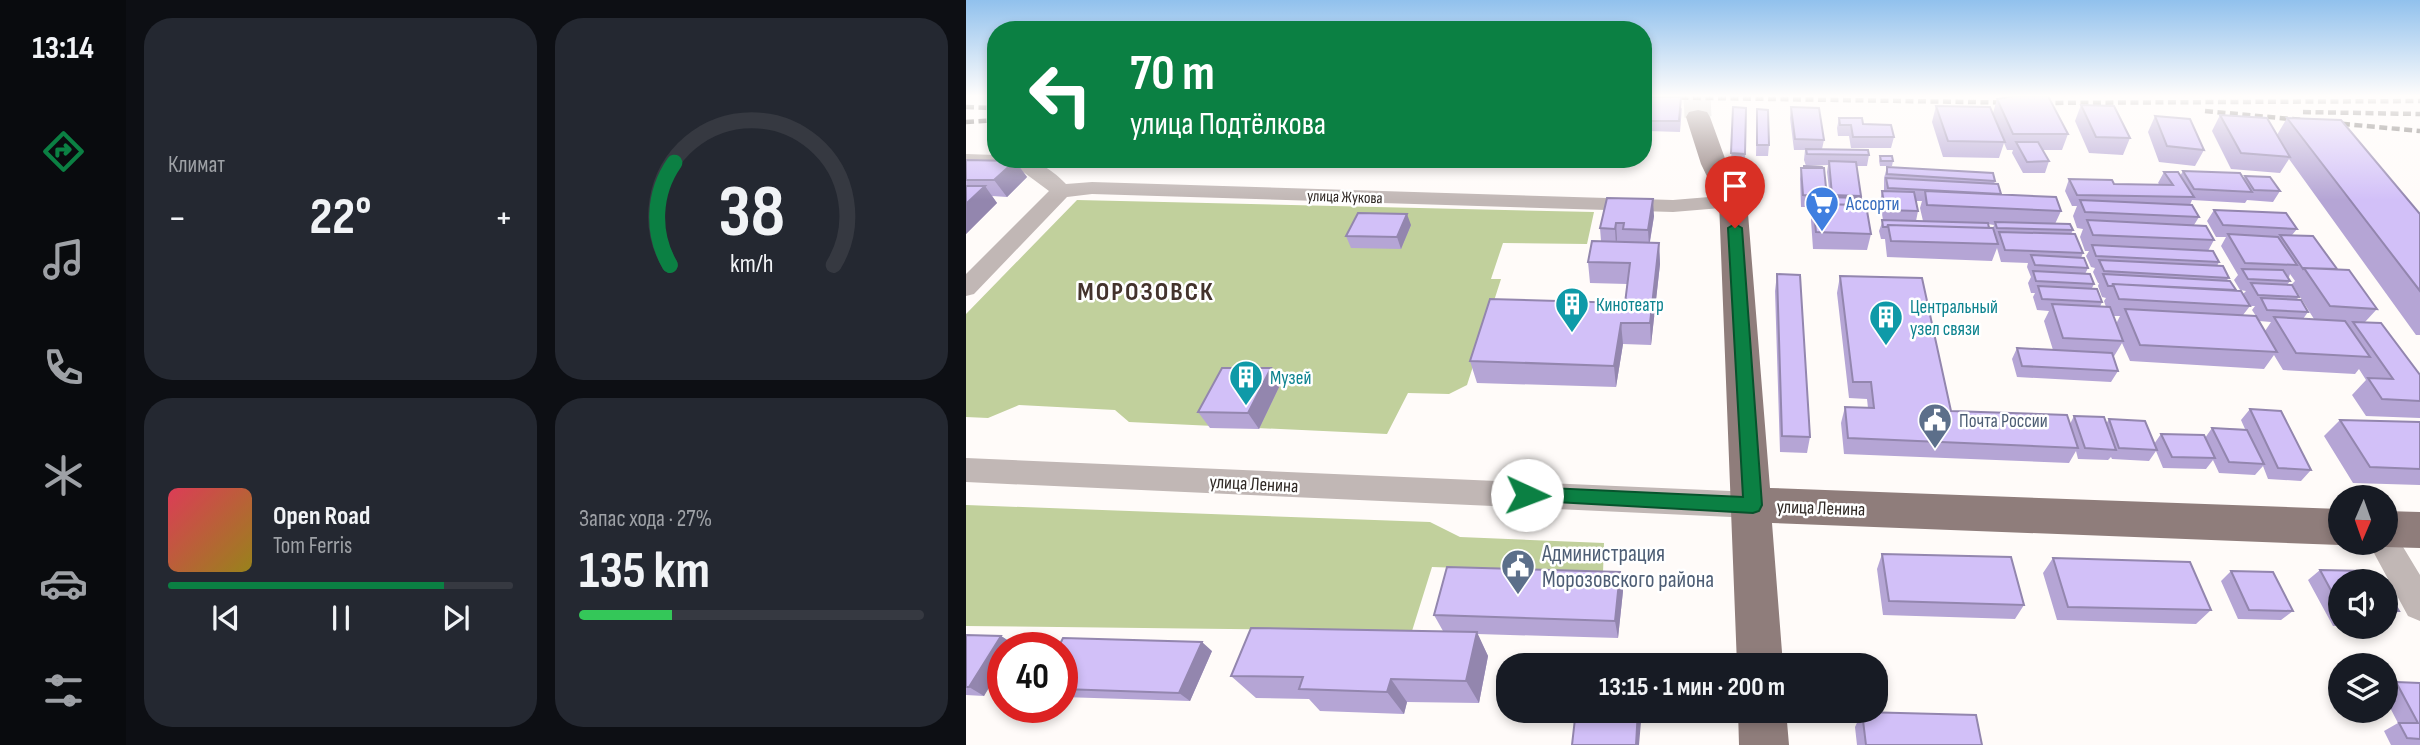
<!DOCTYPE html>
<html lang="ru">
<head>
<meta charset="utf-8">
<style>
	:root { --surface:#171b24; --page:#242831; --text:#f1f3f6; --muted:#9ea1a6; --line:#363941; --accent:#0b8043 }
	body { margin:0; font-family:"Sofia Sans Condensed",sans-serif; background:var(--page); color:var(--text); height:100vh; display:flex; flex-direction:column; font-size:26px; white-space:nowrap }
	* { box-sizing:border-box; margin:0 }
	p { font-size:23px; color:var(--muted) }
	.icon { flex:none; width:38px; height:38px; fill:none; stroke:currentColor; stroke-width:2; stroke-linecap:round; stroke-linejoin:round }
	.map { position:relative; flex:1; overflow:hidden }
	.details { display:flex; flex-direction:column; gap:18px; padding:18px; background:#0d0f14; width:840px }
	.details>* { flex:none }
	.banner { position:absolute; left:21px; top:21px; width:665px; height:147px; border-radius:28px; box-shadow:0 4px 10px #0003; background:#0b8043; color:#fff; overflow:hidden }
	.needle { width:46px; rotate:182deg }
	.controls { position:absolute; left:1362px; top:485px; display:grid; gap:14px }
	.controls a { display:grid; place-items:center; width:70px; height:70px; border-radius:50%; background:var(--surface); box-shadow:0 4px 10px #0003; font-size:35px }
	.speed { position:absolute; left:21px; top:632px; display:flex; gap:14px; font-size:35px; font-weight:700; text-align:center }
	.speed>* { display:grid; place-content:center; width:91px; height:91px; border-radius:50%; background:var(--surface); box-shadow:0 4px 10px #0003; line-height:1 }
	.speed .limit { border:10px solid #d22; background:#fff; color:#111 }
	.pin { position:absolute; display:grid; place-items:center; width:60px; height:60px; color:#fff; margin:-72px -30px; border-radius:50% 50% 50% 0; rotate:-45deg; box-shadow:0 0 7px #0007 }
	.pin .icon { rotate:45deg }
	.me { position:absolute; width:77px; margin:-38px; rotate:92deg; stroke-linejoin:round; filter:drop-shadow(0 0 5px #0008) }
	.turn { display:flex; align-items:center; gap:24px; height:147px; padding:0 28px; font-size:32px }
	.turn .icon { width:91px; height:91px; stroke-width:2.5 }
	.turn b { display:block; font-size:49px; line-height:60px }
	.big { font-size:52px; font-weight:700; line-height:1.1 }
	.details .widget { flex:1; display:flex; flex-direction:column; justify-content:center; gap:10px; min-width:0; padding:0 24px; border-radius:28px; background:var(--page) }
	.details .dial { align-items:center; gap:0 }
	.dial svg { height:182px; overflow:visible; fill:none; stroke:var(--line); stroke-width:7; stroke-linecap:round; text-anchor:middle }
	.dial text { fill:var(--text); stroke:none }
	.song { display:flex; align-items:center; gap:21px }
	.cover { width:84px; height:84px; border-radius:10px; background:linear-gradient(135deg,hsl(350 70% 55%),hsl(50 70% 35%)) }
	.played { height:7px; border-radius:4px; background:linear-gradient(90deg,var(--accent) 80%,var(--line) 80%) }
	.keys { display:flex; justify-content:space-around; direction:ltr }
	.heat { display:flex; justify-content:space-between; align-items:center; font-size:38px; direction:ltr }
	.charge { height:10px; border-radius:5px; background:linear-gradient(90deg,#34c759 27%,var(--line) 0) }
	.details .tiles { flex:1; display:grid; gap:18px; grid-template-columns:repeat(2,1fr) }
	.trip { position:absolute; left:530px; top:653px; width:392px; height:70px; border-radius:28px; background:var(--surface); box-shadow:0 4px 10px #0003; font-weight:700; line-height:70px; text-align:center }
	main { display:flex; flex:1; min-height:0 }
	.tabs { display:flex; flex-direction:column; width:126px; justify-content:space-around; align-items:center; background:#090b0e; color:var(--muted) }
	.tabs .icon { width:49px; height:49px }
	.tabs .current { color:var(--accent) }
	.tabs b { font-size:32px; color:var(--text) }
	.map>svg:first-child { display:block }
</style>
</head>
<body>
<main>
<nav class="tabs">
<b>13:14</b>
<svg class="icon current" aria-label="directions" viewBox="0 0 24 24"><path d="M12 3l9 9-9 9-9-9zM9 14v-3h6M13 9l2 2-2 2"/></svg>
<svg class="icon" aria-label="music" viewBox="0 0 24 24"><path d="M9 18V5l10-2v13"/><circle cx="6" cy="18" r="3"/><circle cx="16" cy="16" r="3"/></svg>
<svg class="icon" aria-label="phone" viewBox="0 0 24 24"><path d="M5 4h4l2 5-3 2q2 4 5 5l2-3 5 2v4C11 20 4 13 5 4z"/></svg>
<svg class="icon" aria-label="climate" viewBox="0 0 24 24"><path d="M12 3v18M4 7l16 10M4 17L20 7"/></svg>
<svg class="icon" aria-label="car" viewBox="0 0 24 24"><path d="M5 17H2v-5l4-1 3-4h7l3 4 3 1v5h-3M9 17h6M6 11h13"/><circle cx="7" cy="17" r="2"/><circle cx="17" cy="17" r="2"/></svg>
<svg class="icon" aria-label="filters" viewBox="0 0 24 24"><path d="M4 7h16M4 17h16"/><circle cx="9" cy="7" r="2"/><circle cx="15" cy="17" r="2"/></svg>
</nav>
<section class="details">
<div class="tiles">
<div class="widget"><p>Климат</p>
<div class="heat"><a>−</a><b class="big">22°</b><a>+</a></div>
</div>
<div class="widget dial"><svg viewBox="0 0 100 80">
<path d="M14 69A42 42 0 1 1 86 69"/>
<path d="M14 69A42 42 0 0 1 16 24" stroke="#0b8043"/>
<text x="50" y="56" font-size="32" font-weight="700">38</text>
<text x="50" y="72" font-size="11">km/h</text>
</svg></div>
<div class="widget">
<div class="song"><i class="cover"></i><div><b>Open Road</b><p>Tom Ferris</p></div></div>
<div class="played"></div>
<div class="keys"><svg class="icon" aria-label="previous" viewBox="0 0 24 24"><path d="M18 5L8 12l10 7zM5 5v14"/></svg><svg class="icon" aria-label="pause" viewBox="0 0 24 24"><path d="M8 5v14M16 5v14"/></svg><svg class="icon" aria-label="next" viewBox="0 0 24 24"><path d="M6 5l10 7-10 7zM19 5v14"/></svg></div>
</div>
<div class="widget"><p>Запас хода · 27%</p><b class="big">135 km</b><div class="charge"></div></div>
</div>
</section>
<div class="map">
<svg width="1454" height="745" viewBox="0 0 1454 745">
	<rect width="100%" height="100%" fill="#fffbf9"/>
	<!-- green -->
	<path fill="#c1d09c" d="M111,200L628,212L621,244L537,243L525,279H535L501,385L483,394L442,393L421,434L163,422L149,410L53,405L22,418L0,417V314Z
		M0,505L464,522L494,537L638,543L637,573L466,567L446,631L0,626Z"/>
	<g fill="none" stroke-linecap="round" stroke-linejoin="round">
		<!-- major-tunnel -->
		<path stroke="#d6d1cf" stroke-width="27" stroke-dasharray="27 14" stroke-linecap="butt" d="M731,96L732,117"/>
		<!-- minor -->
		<path fill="#c1b7b5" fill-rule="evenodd" d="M0,154L30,155V159C62,159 77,160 100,184L126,182L707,200L767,195L774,197L778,201L774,205L767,207L707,212L126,194L101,197L8,294L0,296V274L83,191L56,171L0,166Z
			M0,458L787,492L798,496L802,505L798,514L787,518L0,482Z
			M1419,529L1428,532L1454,575V621L1442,616L1402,542H1419Z"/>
		<!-- major -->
		<path fill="#8f7d7b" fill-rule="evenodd" d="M732,110L741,112L744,117L761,164L781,201L804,488L1374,509V542H1381L1374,545L806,523L817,665H771L753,201L735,164L720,117L723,112Z
			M1419,511L1454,512V548L1419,547L1407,542H1419Z
			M772,710H820L823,745H773Z"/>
		<!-- rail -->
		<path stroke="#5d5753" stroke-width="4.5" stroke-dasharray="8 4.5" stroke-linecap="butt" d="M677,97L1069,103L1454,101
			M0,107L30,108
			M1239,111L1454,131
			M1337,112L1454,114
			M0,122L30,120"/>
	</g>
	<!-- wall -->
	<path fill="#b5a5d5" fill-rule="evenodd" d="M1031,99L1102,134L1096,150H1077L1083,161L1079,173H1057L1046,153L1047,150H1041L1038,143L1033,158L977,157L966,122L970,106L1027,113Z
		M1115,105L1164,138L1157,155L1123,153L1109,121Z
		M767,107L780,108L779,165L765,164Z
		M825,107L858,140L856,149L903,155L901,166H891L895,198L905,234L901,250L847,249L845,220L846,207H835L834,179L835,168L861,197H864L861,172L862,165L840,166L838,160L839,150H828L824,118Z
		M716,108L714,132L682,131V121Z
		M791,109L803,145L802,156H790Z
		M1254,115L1311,135L1321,118L1454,214V335H1450L1323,159L1314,173L1265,169L1246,131Z
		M1189,116L1238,150L1229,166L1193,162L1182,132Z
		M873,118L897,124L928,137L925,148H885L883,136H872L871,128Z
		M914,156L927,161L926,166H914L913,161Z
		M0,160L49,161L61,177L41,197L26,196L31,203L0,234Z
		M921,167L1029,181L1028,184L1035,195L1095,211L1089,224L1107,230L1105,234L1117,253L1115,258L1122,268L1119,274L1128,284L1126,288L1136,302L1134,307H1140L1138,301L1140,298L1136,297L1132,286L1133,283H1132L1127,272L1129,268L1125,267L1120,256L1123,251H1119L1114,237L1117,229L1111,228L1107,216L1111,206H1106L1099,191L1103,179L1148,184L1194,185L1192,183L1198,172L1214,176L1217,171L1278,178L1279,176L1314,191L1307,202L1281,200L1279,203L1226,200L1224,205L1233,217L1228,225L1248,240L1242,251L1253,262L1251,266L1263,278L1261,280L1270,290L1277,294L1280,291L1274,290L1268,280L1272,275L1255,246L1260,237H1250L1241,221L1248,210L1331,229L1326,235L1371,269L1411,309L1399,322L1454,375V418L1400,416L1386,395L1400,380L1393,369L1389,374L1317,370L1308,355L1298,369L1164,361L1156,343L1147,358L1152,371L1145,382L1051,377L1046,359L1051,348L1087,350L1078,321L1083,311L1071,310L1067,297L1069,293H1065L1062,283L1065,277L1061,267L1062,263L1035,262L1031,248L1026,261L921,257L919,239H915L913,231L917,220L914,202L916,191H918V178ZM950,201H956L954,208L957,221H950L952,211ZM1022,224L1028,225L1027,228H1023ZM1324,274L1329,281L1326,284L1348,319H1337L1342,312L1330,300L1333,297L1321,285L1324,281L1321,277H1323ZM1284,306H1289L1286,310L1290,316L1277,315ZM1147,316H1154L1150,324ZM1293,321L1305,322L1299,331Z
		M641,198L688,216L684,242L693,243L694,264L685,345L657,344L650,387L511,383L504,361L659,303L661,284L624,283L622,262L635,241L634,228Z
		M445,225L435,249L385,248L380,236Z
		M811,274L844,437L841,453L814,452L809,291Z
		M874,276L985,411L1104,424L1108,416L1140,424L1143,419L1188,444L1195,434L1239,438L1246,428L1279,429L1275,420L1284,409L1345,470L1335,481L1302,479L1297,466L1289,475L1253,473L1247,460L1240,469L1197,468L1190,451L1183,461L1146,459L1145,457L1142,460L1112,459L1110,451L1103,463L878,454L875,423L879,407L902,408L901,399L883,398L871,293Z
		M305,368L314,385L293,429L244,428L232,412Z
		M1374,420L1454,422V485L1387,483L1358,436Z
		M916,554L1058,605L1049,619L917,615L911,569Z
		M1087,558L1245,610L1230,624L1091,620L1077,573Z
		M1354,570L1404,579L1374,581V626H1367L1342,580Z
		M1265,571L1327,611L1315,620L1272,619L1255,581Z
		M654,572L657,591L652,638L511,634L522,656L513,703L441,702L438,714L354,711L343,699L290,698L265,676L477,631L468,615Z
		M1419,588L1433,611L1426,616L1427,618L1419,624Z
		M1374,626H1415L1414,628Z
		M0,635L35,636L49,645L47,648H37L18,696L0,695Z
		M96,648L246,651L224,701L96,697Z
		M1430,682L1454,683V745H1425L1418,731L1432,723L1419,698V689Z
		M896,712L1016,745H891L889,727Z"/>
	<!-- shaded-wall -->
	<path fill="#9386ae" d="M49,161L61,177L41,197L28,180Z
		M19,186L31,203L0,234V204Z
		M687,199L688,216L683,246L682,230Z
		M441,214L445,225L435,249L431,237Z
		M650,223L651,239L650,245L649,229Z
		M693,243L694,264L685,345L684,323Z
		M655,323L657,344L650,387L648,366Z
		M305,368L314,385L293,429L282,413Z
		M654,572L657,591L652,638L649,621Z
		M511,632L522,656L513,703L500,681Z
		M35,636L49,645L47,648H37V665L18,696L3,687Z
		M236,642L246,651L224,701L213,693Z
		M425,679L441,702L438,714L421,692Z
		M672,710H676L673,745H670Z"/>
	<!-- building -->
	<path fill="#d2c0f8" stroke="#9386ae" stroke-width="2" d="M1048,96H1082L1102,134H1047L1031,99Z
		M685,97H715L713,121H682Z
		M1115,105L1148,106L1164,138L1130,137Z
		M970,106L1024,107L1039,142L982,141Z
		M767,107L780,108L779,154L765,153Z
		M825,107L853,108L858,140L829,139Z
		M791,109L802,110L803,145H791Z
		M1254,115L1301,118L1324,157L1275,153Z
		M1189,116L1224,119L1238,150L1201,146Z
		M873,118H896L897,124L925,125L928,137H887L885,125H874Z
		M1321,118L1375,120L1454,214V291Z
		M1050,142H1072L1083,161L1061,162Z
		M840,149L902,150L903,155L841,154Z
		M914,156H926L927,161H915Z
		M0,160L49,161L28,180H0Z
		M863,161L890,162L895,196L866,195Z
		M838,166L856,167L857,168H838Z
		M921,167L1027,173L1029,181L921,174Z
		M835,168H858L861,197L895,198L896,205L848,204L847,196L837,195Z
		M1217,171L1274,173L1286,192L1228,189Z
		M1198,172H1212L1228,197L1111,195L1103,179L1146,180L1148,184L1207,185Z
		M1279,176L1304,177L1314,191L1288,190Z
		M920,178L1032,184L1035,194L922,188Z
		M0,186H19L0,204Z
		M916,191L948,192L952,211L919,210Z
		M959,191L1090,197L1095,211L961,205Z
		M641,198L687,199L682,230L657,229L658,223H650L649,229L634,228Z
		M1114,200L1226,205L1233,217L1119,212Z
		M847,204L900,205L905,234L850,232Z
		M1248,210L1320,213L1331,229L1257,225Z
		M392,213L441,214L431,237L380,236Z
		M916,220L1022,223L1023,228L922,225L921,227H917Z
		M1121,220L1240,226L1248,240L1127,235Z
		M1029,222L1104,224L1107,230L1031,228Z
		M922,225L1027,228L1032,244L925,241Z
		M1033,232L1109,234L1117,253L1039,250Z
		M1262,234L1312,237L1331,265L1279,263Z
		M1314,235L1347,236L1371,269L1338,268L1337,269Z
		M626,241L693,243L684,323H655L648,366L504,361L524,299L659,303L664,263L622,262Z
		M1126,245L1247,251L1253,262L1130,256Z
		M1065,255L1118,258L1122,268L1069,265Z
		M1133,260L1257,266L1263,278L1138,271Z
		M1338,268L1383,270L1411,309L1364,306Z
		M1276,269L1317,270L1324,281L1282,279Z
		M1067,271L1124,274L1128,284L1070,281Z
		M811,274L834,275L844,437L816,436Z
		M1137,274L1264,281L1270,290L1147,284L1146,286H1142Z
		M874,276L956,278L985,411L1101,415L1112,448L882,438L879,407L908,408L905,382H887Z
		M1285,283L1326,285L1333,297L1292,295Z
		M1147,284L1275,291L1284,306L1153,299Z
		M1072,286L1131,289L1136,302L1076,299Z
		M1295,298L1335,300L1342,312L1301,310Z
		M1086,304L1144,307L1157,341L1097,338Z
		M1159,309L1290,316L1311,352L1174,345Z
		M1308,317L1379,321L1404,357L1330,353Z
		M1387,322L1415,323L1454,375V401L1416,399L1402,378L1427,379Z
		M1051,348L1146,353L1152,371L1056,366Z
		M256,368H305L282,413L232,412Z
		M1284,409L1315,411L1345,470L1312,468Z
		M1108,416L1138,417L1150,450L1119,448Z
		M1143,419L1179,421L1191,450L1153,448Z
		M1374,420L1454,422V469L1404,467Z
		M1246,428L1281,430L1298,464L1263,462Z
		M1195,434L1238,435L1249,458L1206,457Z
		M916,554L1045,557L1058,605L923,601Z
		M1087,558L1224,562L1245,610L1102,607Z
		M481,567L654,572L649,621L468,615Z
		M1354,570L1400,571L1404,579L1414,580L1415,581H1374V607Z
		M1265,571L1307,572L1327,611L1283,610Z
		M1419,588L1433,611H1423L1427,618H1419Z
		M285,628L511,632L500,681L425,679L421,692L333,689L337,677L265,676Z
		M0,635L35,636L3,687H0Z
		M97,638L236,642L213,693L96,689V648H92Z
		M616,657L676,658L675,665H615Z
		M1430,682L1454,683V739L1441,738L1433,723H1452Z
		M610,710H672L670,745H606Z
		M896,712L1010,715L1016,745H900Z"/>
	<!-- sky -->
	<linearGradient id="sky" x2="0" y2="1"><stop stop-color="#91c1ed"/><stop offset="0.48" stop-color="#fffdfc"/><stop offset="1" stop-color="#fffdfc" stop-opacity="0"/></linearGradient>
	<rect width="1454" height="200" fill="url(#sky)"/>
	<!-- route -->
	<path fill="#0b8043" stroke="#07532c" stroke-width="2" d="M769,224L776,228L796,505L793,511L787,513L554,500L552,495L554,490L561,487L777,497L762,228Z"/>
	<!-- icons -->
	<defs>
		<g id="supermarket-pin" transform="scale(1.75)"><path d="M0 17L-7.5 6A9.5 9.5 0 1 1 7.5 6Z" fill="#3f7fe0" stroke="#fff"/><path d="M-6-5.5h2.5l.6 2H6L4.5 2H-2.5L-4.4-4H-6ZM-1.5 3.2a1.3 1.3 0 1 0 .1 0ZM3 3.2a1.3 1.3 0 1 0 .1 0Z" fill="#fff"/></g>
		<g id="building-pin" transform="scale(1.75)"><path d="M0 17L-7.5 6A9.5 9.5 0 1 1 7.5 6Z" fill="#0f9aa8" stroke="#fff"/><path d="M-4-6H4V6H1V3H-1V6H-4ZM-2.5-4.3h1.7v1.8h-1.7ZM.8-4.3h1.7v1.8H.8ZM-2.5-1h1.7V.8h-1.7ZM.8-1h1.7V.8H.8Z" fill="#fff"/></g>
		<g id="civic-pin" transform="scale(1.75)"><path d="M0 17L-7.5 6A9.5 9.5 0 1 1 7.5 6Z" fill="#5c6f8a" stroke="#fff"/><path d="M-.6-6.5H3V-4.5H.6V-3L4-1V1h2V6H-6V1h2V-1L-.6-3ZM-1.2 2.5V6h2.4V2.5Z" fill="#fff"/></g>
	</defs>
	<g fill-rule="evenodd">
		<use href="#supermarket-pin" x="856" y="203"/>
		<use href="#building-pin" x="606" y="304"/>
		<use href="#building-pin" x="920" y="317"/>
		<use href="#building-pin" x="280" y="377"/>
		<use href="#civic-pin" x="969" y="420"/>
		<use href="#civic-pin" x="552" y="566"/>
	</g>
	<g text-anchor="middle" stroke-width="5" stroke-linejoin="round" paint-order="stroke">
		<!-- far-street labels -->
		<g font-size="16" fill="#302925" stroke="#fff">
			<text transform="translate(379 196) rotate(2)" y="6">улица Жукова</text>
		</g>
		<!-- shop labels -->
		<g font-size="19" fill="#366cbe" stroke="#fff" text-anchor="start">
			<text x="880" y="210">Ассорти</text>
		</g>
		<!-- culture labels -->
		<g font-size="19" fill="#0d838f" stroke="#fff" text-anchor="start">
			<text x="630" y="311">Кинотеатр</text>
			<text x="944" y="313">Центральный<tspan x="944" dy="22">узел связи</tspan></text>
			<text x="304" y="384">Музей</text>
		</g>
		<!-- service labels -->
		<g font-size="19" fill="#4e5e75" stroke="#fff" text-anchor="start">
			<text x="993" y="427">Почта России</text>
		</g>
		<!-- street labels -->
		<g font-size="19" fill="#302925" stroke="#fff">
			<text transform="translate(288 483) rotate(3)" y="7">улица Ленина</text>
			<text transform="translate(855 507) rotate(2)" y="7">улица Ленина</text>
		</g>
		<!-- near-service labels -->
		<g font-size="23" fill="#4e5e75" stroke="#fff" text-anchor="start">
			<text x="576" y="561">Администрация<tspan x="576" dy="26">Морозовского района</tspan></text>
		</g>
		<!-- district labels -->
		<g font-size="26" font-weight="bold" letter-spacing="2" fill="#43332c" stroke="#fff">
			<text x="180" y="300">МОРОЗОВСК</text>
		</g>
	</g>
</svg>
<div class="controls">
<a><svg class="needle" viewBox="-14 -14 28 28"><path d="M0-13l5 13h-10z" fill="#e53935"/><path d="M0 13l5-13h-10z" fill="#9ea1a6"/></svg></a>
<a><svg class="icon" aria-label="sound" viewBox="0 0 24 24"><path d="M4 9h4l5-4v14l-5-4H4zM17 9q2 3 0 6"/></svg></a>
<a><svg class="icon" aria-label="layers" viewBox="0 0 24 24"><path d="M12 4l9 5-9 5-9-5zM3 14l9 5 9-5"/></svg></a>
</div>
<div class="speed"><div class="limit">40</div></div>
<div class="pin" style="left:769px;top:228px;background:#d93025"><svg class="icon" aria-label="arrive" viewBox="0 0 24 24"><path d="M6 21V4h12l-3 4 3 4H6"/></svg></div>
<svg class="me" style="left:561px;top:495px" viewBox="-20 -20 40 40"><circle r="19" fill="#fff"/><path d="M0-13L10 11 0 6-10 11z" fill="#0b8043"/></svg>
<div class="trip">13:15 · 1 мин · 200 m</div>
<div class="banner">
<div class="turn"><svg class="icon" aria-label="left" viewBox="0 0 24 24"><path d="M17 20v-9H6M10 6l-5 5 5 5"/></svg><div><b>70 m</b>улица Подтёлкова</div></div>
</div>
</div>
</main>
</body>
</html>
